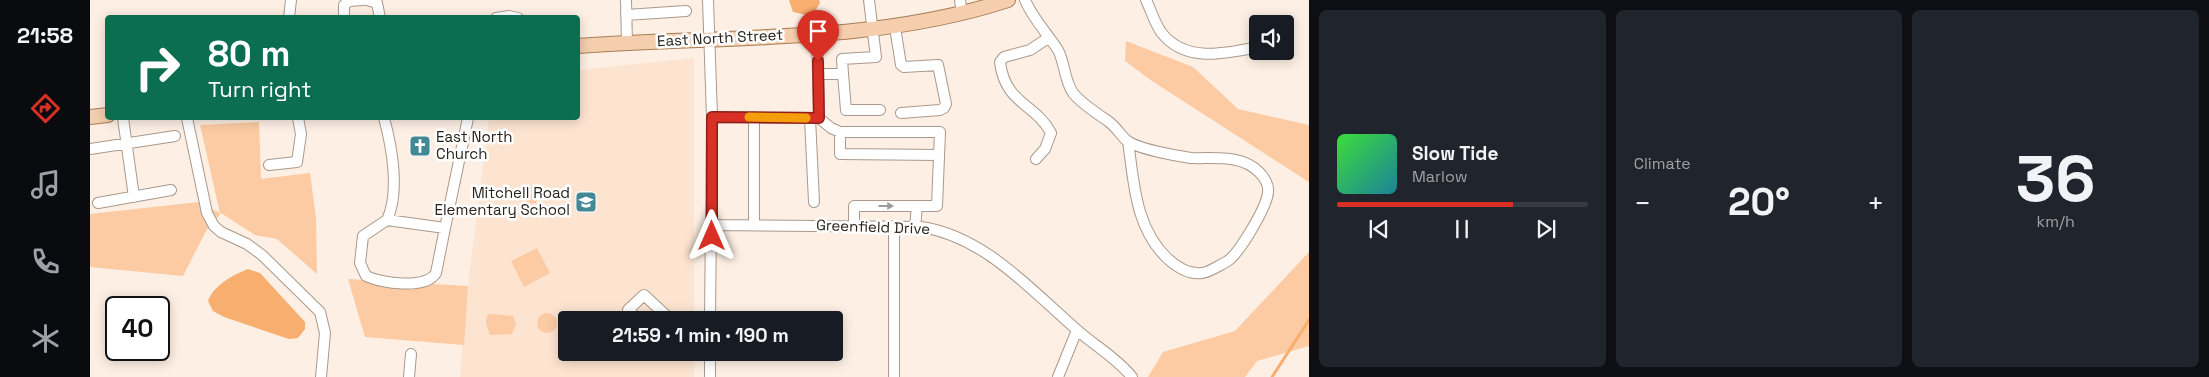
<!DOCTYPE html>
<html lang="en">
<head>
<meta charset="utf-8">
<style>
	:root { --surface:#171b24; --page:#20242c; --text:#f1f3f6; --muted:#9ea1a6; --line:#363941; --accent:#d93025 }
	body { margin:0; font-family:"Space Grotesk",sans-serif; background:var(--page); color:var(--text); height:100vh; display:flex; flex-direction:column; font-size:19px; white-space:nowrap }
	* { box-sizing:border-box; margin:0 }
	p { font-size:16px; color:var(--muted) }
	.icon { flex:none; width:28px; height:28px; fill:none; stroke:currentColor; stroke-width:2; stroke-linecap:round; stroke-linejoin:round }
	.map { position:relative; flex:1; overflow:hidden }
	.panel { display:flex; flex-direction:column; gap:10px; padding:10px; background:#0d0f14; width:900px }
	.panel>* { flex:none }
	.guide { position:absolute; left:15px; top:15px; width:475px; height:105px; border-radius:5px; box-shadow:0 2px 12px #0003; background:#0b6e4f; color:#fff; overflow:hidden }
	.tools { position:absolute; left:1159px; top:15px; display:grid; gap:10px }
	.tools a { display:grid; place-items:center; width:45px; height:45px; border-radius:5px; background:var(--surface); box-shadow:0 2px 12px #0003; font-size:25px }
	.speed { position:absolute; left:15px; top:296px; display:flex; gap:10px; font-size:25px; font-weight:700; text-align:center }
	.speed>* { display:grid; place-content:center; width:65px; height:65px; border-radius:50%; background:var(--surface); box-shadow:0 2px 12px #0003; line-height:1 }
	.speed .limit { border:2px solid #111; border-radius:8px; background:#fff; color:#111 }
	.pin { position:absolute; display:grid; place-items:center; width:42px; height:42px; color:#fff; margin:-51px -21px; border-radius:50% 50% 50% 0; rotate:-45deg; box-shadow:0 0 5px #0007 }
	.pin .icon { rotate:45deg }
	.me { position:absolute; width:55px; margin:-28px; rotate:0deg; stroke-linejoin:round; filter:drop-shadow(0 0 4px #0008) }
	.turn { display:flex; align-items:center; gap:18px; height:105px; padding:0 20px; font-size:22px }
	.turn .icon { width:65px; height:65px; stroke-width:2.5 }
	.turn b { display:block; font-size:35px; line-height:42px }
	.big { font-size:38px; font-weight:600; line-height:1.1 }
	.panel .widget { flex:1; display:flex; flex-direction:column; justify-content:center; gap:8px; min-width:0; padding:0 18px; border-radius:8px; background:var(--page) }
	.panel .dial { align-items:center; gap:0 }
	.dial b { font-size:65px; line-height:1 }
	.song { display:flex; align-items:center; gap:15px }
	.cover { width:60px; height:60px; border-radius:8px; background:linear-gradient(135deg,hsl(120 70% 55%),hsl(190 70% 35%)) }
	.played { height:5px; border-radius:2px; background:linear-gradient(90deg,var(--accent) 70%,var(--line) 70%) }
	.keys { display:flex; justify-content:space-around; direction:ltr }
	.heat { display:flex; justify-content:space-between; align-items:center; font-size:28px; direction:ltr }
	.panel .tiles { flex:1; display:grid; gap:10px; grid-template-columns:repeat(3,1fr) }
	.trip { position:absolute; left:468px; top:311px; width:285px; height:50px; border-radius:5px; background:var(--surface); box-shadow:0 2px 12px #0003; font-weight:600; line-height:50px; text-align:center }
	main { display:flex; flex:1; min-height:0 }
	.tabs { display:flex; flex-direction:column; width:90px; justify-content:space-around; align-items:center; background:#090b0e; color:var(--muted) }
	.tabs .icon { width:35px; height:35px }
	.tabs .current { color:var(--accent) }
	.tabs b { font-size:22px; color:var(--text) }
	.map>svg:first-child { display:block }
</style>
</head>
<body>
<main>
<nav class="tabs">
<b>21:58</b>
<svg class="icon current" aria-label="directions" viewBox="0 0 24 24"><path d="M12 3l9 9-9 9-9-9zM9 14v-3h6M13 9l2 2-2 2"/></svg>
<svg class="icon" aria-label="music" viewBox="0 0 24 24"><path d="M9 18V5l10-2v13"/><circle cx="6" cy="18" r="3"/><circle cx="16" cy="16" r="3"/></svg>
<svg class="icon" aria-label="phone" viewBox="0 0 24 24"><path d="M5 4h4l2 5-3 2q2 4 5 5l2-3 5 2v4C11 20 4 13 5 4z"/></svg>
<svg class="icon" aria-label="climate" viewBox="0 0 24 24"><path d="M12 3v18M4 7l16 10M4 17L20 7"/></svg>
</nav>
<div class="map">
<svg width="1219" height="377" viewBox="0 0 1219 377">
	<rect width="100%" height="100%" fill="#fdefe3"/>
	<!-- built -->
	<path fill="#fde4d1" d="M604,58V320H476V352L604,353V377H370L378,286L399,118H488V70Z"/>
	<!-- green -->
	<path fill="#fccba3" d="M1036,41L1103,67L1148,109L1219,125V182L1062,81L1035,61Z
		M169,122L171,179L220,173L226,218L227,274L187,239L165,235L131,213L116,231L93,276L0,267V214L109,202L130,213L110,125Z
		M434,185H441L448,198L446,203L439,204L433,199L429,190Z
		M447,248L460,273L434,287L421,261Z
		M1219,252V346L1167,361L1155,377H1058L1073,352L1145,331Z
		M258,279L378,286L374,345L275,337Z
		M447 323a10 10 0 1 1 20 0a10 10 0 1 1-20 0Z
		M401,314L423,316L426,323L422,334L400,335L396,323L397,315Z"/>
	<!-- water -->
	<path fill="#f7ae6e" d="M699,0H729L730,3L724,13L716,15L703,12Z
		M158,269L170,273L215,322V329L208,338L199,339L134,317L123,311L118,301C124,285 143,275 158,269Z"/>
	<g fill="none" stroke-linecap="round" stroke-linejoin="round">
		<!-- stream -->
		<path stroke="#f7ae6e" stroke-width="3" d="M1182,377L1219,320"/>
		<!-- minor casing -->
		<g stroke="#aa998c" stroke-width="12">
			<path id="minor" d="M277,0L287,3L290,18
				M536,0L537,44
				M618,0L622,117L620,320
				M870,0L872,14
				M935,0C943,19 957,33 968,50C975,63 974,80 983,93C992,104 1006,113 1018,121C1025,126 1030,134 1036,140C1047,149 1087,156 1101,158C1124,159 1151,154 1169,172C1174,177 1179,185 1178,192C1177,207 1148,256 1136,262C1128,266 1120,272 1112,273C1099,275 1087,267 1078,259C1045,228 1044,183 1038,141
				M1056,0C1061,10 1064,22 1071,32C1094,63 1135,54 1168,47
				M536,15L596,11
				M199,18L201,0
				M254,18V5L259,1L273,0
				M406,18L419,16L428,18
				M805,27L811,65L814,67L848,65L856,104L854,108L850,110L811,113
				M729,74H753L752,59L786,57L779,0
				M753,74L756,110H790
				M622,117L729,118L727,33
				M664,117V225
				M33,118L44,197
				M97,118L117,213L124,226L131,232L157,244L172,255L230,312L235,333L231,377
				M294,118C302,147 310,192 297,220L355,228L378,118
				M720,118L724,202
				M729,118L741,128L750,132H850L847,206H764V225
				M750,132V154L849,155
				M0,149L85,136
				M946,159L955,149L961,133C945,103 915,104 910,62L914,57L940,50L958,38
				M179,165L207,162L211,134L208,118
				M8,203L81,190
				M297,220L273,236L270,263L276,276C292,283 335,290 346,273L355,228
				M622,225L831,227C894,236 941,290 987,330C1005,346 1027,358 1042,377
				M825,227L827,206
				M549,320L538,310L554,295L581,320
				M620,352V377
				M319,377L321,354
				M804,377V226
				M968,377L987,330"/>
		</g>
		<!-- major casing -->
		<g stroke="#a87d57" stroke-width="16">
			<path id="major" d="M488,46C630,35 781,45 918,0
				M0,117L18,115"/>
		</g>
		<!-- minor -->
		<use href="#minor" stroke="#fff" stroke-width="10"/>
		<!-- major -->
		<use href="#major" stroke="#f4cead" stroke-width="14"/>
	</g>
	<!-- one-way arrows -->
	<defs><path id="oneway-solid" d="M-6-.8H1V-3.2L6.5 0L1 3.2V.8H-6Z" transform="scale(1.25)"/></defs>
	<use fill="#9e9b99" href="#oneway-solid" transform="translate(796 206)"/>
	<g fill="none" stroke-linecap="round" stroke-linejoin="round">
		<!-- route casing -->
		<g stroke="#8d1f18" stroke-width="12">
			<path id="route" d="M622,236V117L729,118L728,61"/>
		</g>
		<!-- route -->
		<use href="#route" stroke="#d93025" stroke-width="9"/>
		<!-- slow -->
		<path stroke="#f59e0b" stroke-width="9" d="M659,117L716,118"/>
	</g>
	<!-- icons -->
	<defs>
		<g id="church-square" transform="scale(1.125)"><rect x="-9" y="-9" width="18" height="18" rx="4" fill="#438895" stroke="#fff"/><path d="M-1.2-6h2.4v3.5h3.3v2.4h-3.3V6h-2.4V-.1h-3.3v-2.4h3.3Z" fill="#fff"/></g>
		<g id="school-square" transform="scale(1.125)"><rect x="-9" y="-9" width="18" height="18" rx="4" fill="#438895" stroke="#fff"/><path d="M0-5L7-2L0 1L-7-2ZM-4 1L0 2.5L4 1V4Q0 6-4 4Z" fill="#fff"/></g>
	</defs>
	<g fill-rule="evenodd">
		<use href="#church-square" x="330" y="146"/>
		<use href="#school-square" x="496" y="202"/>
	</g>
	<g text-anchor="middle" stroke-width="5" stroke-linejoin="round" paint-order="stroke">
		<!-- street labels -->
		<g font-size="15" fill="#28211c" stroke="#fff">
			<text transform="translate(630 38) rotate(-3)" y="5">East North Street</text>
			<text transform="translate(783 227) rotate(2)" y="5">Greenfield Drive</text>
		</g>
		<!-- poi labels -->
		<g font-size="15" fill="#28211c" stroke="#fff" text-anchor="start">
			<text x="346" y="142">East North<tspan x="346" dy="17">Church</tspan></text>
			<text x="480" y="198" text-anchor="end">Mitchell Road<tspan x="480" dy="17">Elementary School</tspan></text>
		</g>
	</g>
</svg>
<div class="tools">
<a><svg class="icon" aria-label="sound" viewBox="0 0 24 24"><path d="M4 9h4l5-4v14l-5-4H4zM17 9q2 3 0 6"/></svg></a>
</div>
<div class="speed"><div class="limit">40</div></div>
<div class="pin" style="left:728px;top:61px;background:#d93025"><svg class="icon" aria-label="arrive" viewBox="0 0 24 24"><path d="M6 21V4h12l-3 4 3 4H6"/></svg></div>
<svg class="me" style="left:622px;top:236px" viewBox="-20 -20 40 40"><path d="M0-17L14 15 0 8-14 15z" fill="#d93025" stroke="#fff" stroke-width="4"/></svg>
<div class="trip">21:59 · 1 min · 190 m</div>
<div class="guide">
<div class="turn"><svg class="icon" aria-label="right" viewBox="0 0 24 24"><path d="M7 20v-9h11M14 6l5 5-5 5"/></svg><div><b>80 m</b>Turn right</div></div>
</div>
</div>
<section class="panel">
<div class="tiles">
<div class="widget">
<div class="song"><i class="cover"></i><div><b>Slow Tide</b><p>Marlow</p></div></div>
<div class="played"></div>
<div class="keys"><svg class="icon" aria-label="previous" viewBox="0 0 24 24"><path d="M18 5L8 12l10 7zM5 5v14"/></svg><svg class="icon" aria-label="pause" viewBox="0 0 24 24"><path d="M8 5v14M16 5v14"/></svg><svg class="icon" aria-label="next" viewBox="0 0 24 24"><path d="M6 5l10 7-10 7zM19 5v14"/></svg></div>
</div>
<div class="widget"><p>Climate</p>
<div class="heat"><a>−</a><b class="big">20°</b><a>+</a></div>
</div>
<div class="widget dial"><b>36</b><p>km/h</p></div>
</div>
</section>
</main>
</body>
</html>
